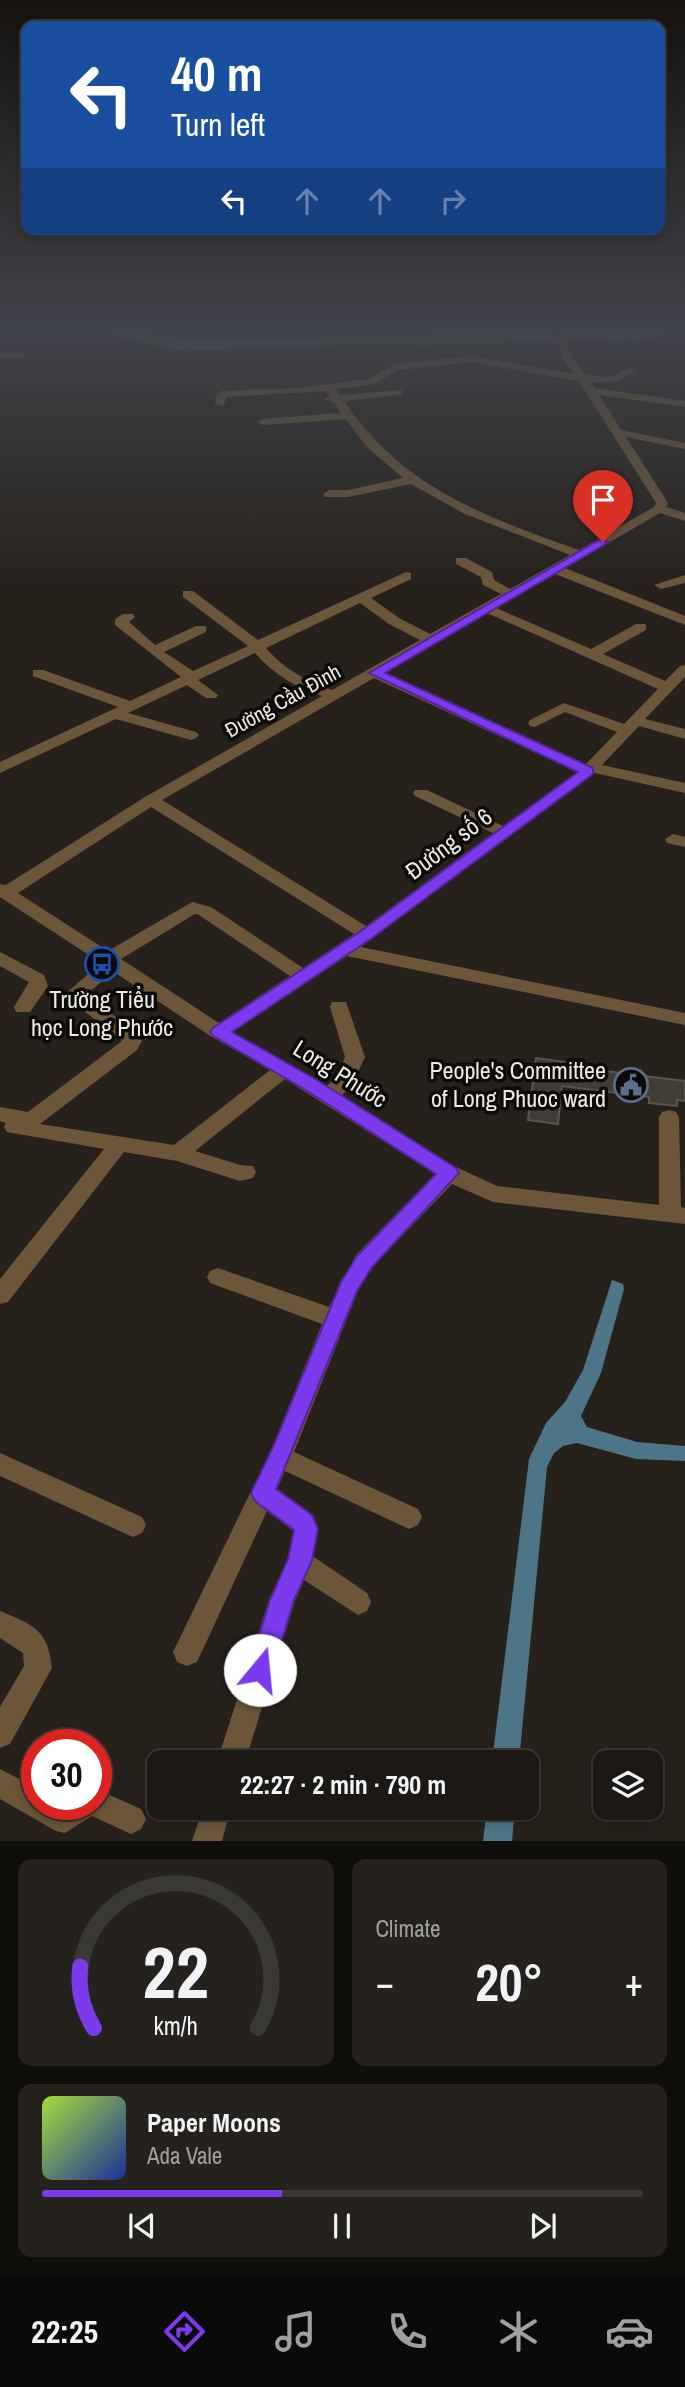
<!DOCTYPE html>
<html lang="en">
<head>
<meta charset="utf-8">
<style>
	:root { --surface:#1c1914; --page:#25221d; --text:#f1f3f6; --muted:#a0a0a0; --line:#3a3834; --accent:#7c3aed }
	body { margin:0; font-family:"Archivo Narrow",sans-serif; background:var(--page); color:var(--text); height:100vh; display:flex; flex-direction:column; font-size:26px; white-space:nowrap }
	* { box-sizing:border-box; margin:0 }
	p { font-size:23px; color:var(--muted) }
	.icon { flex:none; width:38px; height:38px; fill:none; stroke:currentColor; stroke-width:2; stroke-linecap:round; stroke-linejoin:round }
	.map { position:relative; height:1841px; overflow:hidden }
	.drawer { display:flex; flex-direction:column; gap:18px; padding:18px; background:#0f0e0b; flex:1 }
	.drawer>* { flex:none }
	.hud { position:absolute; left:21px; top:21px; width:644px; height:214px; border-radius:14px; box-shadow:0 4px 10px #0003,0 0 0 2px var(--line); background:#1a4fa0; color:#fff; overflow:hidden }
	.fabs { position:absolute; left:593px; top:1750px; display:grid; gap:14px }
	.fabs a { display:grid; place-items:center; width:70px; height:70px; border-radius:14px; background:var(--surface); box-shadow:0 4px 10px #0003,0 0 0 2px var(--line); font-size:35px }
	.speed { position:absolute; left:21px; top:1729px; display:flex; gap:14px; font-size:35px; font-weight:700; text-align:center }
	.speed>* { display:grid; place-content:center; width:91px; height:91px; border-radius:50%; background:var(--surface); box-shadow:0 4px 10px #0003,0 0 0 2px var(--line); line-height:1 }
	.speed .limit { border:10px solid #d22; background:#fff; color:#111 }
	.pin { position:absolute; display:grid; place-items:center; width:60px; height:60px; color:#fff; margin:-72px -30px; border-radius:50% 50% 50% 0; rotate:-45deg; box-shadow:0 0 7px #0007 }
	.pin .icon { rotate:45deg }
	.me { position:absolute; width:77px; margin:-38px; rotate:17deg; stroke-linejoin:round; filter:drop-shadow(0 0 5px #0008) }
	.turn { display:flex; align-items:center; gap:24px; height:147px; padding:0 35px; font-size:32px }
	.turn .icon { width:91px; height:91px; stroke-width:2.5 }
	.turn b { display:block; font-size:49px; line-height:60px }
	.lanes { display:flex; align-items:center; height:66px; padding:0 35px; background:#0003; justify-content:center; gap:35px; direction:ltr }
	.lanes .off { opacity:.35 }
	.big { font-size:52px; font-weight:700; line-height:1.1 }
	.drawer .card { flex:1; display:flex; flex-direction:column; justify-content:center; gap:10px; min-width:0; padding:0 24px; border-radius:14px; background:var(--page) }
	.drawer .dial { align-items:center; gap:0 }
	.dial svg { height:182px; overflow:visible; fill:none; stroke:var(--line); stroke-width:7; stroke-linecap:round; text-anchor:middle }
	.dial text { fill:var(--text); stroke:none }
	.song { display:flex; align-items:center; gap:21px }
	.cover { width:84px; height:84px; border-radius:10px; background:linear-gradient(135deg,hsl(80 70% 55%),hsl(230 70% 35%)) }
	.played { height:7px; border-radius:4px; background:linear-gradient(90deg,var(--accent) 40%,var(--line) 40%) }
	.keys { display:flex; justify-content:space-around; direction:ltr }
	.heat { display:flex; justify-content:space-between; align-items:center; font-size:38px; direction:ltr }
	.drawer .tiles { flex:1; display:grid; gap:18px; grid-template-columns:1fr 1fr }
	.card:last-child { grid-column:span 2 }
	.trip { position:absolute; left:147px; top:1750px; width:392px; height:70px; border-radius:14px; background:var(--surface); box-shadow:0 4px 10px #0003,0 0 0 2px var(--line); font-weight:700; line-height:70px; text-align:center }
	.tabs { display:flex; height:112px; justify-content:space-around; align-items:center; background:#0b0a08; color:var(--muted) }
	.tabs .icon { width:49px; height:49px }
	.tabs .on { color:var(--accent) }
	.tabs b { font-size:32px; color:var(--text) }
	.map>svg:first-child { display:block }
</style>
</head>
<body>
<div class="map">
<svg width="685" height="1841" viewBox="0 0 685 1841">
	<rect width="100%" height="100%" fill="#26211b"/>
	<!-- water -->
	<path fill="#4d7587" d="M92,331H141L168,337L230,341L481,331H685L631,342L585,339L425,345L378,343L184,351Z
		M612,1280L623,1284L624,1289L601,1373L581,1416L587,1427L637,1442L685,1446V1461L636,1459L577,1443L563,1446L554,1453L547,1467L519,1762H492L529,1459L546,1423L565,1402L583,1370Z
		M487,1808H515L512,1841H483Z"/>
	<!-- building -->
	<path fill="#423c36" stroke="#5a544e" stroke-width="2" d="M536,1058L565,1062L564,1066L685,1081V1101L677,1100V1106L649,1103V1097L562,1086L558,1124L528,1120Z"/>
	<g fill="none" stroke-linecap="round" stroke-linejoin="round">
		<!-- minor -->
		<path fill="#6b5639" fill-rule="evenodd" d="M551,331H561L575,361L586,375L610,377L631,368L636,371L616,382H591L595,388L685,401V407L599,395L621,430L685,443V449L626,437L668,503L666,507L685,513V521L660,513L565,568L685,616V625L555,574L496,608L591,649L636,624H646V630L603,654L665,681L680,666L685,665V677L645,719L685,729V739L639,726L602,765L685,783V793L595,773L361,947L685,1013V1025L347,956L233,1032L327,1086L337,1076L345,1057L330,1007L332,1002H346L365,1057L352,1085L342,1095L456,1167L497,1186L659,1205V1117L662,1112L669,1110L676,1112L679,1117L681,1207L685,1208V1224L493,1202L452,1184L372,1267L358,1291L294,1452L418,1509L422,1517L418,1525L409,1529L285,1471L277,1489C309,1513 323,1511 312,1554L314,1557L367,1593L371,1602L367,1611L358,1615L304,1580L295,1601L245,1762H217L269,1600L288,1558L293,1531L267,1511L197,1662L187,1666L177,1662L173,1652L273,1446L322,1324L210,1283L207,1277L210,1271L218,1268L329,1307L356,1255L435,1174L285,1079L195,1151L240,1165L253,1166L256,1172L253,1178L240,1181L177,1161L124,1152L8,1302L0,1304V1279L104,1149L7,1132L4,1127L6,1123L0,1121V1107L28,1112L122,1041L64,995L101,963L0,897V884L6,885L145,797L322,696C295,687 273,674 255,653L198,680L218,695L216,698H206L187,685L128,713L196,732L199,735L196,738L191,740L116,719L0,773V762L118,707L33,676V670H43L130,701L181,677L115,625V619L123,614H133L135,617L129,622L155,645L196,626H206V632L164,652L193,671L248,646L183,597V591H193L258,640L406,572L411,573V579L371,598L399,618L430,634L501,594L483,585L481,577L456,564V558H466L492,572L494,580L510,589L570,555L465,514L411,484L348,497H325L323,494L329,490H348L403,478L366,446L346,419L263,425L258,422L263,419L341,413L334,402L324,399L330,396L326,391L226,397L224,406L215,404L216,394L221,391L297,388L368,379L395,364L471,356L574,374L565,362ZM471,362L579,381L656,503L654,507L579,550C483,516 402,487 344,401L398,395L402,394V390L340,395L336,389L375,384L398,370ZM360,603L389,624L420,640L332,690C306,681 284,669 266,648ZM487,613L658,689L624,724L564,703L530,720L528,723L530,726L535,727L565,712L617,732L586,764L385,672ZM374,678L577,772L503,826L427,790H415L413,793L415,796L493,833L366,926L162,800ZM151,807L354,934L303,968L211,907L192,902L108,951L18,893ZM195,914L199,915L290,976L219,1023L121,959ZM114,972L212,1037L270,1070L174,1145L40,1124L137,1050L142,1041L134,1030L85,995Z
			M0,352H22L27,355L22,358H0Z
			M685,575V583L661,589L654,585Z
			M673,834L685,837V847L667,843L665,839Z
			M0,952L44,975L48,986L30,1012H16L14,1007L29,982L0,966Z
			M0,1453L142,1517L146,1525L142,1533L133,1537L124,1533L0,1476Z
			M0,1611C34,1625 48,1630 52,1668L10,1744L0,1748V1707L24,1666L23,1653L0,1638Z
			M0,1769L37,1788V1804H96V1789L141,1809L146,1819L141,1829L131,1834L92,1816L65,1833L56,1831L0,1799Z
			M203,1808H231L222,1841H192Z"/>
	</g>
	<!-- sky -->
	<linearGradient id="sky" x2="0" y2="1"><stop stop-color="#15120f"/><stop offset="0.56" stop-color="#41434a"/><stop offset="1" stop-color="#41434a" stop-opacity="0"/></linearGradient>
	<rect width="685" height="589" fill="url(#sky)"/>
	<!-- route -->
	<path fill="#7c3aed" stroke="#51269a" stroke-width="2" d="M599,540L609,542L385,673L593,768V774L372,938L232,1032L317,1080L456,1168L459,1173L372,1267L357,1291L276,1489L312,1515L318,1529L312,1560L294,1600L273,1670L269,1678L260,1682L252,1678L248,1670L270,1600L288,1559L294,1530L255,1501L251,1493L273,1447L341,1282L357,1256L436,1174L304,1089L213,1036L210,1032L213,1028L361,931L578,772L369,673Z"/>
	<!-- icons -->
	<defs>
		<g id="bus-ring" transform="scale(1.75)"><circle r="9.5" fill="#0d0b09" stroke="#1a4fb4" stroke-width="1.5"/><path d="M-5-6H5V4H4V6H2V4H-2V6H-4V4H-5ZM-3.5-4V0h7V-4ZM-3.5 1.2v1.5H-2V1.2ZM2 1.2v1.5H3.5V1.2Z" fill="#1a4fb4"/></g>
		<g id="civic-ring" transform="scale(1.75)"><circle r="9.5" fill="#0d0b09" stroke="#5c6f8a" stroke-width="1.5"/><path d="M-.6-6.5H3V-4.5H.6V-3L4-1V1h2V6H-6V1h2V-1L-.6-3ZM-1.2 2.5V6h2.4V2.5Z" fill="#5c6f8a"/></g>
	</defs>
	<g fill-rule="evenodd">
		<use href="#bus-ring" x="102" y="964"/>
		<use href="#civic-ring" x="631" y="1085"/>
	</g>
	<g text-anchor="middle" stroke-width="7" stroke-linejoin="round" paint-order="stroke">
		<!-- far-street labels -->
		<g font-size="21" fill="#edeae6" stroke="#0d0b09">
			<text transform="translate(283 701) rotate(-29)" y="7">Đường Cầu Đình</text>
		</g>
		<!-- street labels -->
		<g font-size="24" fill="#edeae6" stroke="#0d0b09">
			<text transform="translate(449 844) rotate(-37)" y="8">Đường số 6</text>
			<text transform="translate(340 1074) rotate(32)" y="8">Long Phước</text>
		</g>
		<!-- poi labels -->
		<g font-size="24" fill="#edeae6" stroke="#0d0b09">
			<text x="102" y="1008">Trường Tiểu<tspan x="102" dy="28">học Long Phước</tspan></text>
			<text x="606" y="1079" text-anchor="end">People's Committee<tspan x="606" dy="28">of Long Phuoc ward</tspan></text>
		</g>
	</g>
</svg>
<div class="fabs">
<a><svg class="icon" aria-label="layers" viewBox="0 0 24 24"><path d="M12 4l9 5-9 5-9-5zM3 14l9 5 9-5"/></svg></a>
</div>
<div class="speed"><div class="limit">30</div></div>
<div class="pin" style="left:603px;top:542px;background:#d93025"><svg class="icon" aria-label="arrive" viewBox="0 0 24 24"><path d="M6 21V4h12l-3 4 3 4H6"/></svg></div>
<svg class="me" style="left:260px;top:1670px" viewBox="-20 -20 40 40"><circle r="19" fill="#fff"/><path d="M0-13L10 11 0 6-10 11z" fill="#7c3aed"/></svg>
<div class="trip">22:27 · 2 min · 790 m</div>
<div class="hud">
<div class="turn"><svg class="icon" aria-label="left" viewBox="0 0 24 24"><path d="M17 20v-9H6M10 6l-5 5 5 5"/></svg><div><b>40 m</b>Turn left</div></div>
<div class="lanes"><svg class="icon" aria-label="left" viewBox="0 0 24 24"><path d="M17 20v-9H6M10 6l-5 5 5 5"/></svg><svg class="icon off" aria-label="ahead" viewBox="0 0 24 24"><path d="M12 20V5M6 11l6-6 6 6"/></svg><svg class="icon off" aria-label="ahead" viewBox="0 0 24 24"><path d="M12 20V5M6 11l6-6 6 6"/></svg><svg class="icon off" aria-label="right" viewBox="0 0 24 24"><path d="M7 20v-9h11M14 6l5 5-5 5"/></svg></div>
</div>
</div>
<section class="drawer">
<div class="tiles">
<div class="card dial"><svg viewBox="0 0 100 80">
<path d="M14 69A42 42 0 1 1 86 69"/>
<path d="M14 69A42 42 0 0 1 8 42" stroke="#7c3aed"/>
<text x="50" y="56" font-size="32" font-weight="700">22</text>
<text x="50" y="72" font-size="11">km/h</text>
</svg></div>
<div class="card"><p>Climate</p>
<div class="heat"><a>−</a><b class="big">20°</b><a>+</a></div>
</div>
<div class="card">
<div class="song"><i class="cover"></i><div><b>Paper Moons</b><p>Ada Vale</p></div></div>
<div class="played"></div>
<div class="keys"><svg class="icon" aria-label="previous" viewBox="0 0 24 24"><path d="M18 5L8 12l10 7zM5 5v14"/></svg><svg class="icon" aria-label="pause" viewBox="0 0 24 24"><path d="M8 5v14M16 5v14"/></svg><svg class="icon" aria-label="next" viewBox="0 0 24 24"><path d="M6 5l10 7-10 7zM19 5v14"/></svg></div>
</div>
</div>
</section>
<nav class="tabs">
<b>22:25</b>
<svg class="icon on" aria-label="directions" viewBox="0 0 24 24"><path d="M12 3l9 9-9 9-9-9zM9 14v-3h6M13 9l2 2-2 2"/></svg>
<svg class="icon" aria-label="music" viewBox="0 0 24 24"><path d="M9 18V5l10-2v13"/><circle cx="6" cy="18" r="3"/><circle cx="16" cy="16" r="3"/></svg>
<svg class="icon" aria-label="phone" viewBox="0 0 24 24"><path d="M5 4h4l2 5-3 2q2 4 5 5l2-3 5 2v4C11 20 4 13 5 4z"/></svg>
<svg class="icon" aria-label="climate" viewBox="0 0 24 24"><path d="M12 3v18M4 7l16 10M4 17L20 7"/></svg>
<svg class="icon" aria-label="car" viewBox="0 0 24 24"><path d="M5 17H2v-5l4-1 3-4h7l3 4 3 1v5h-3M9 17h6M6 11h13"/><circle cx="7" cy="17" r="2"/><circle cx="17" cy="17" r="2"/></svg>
</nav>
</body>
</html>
